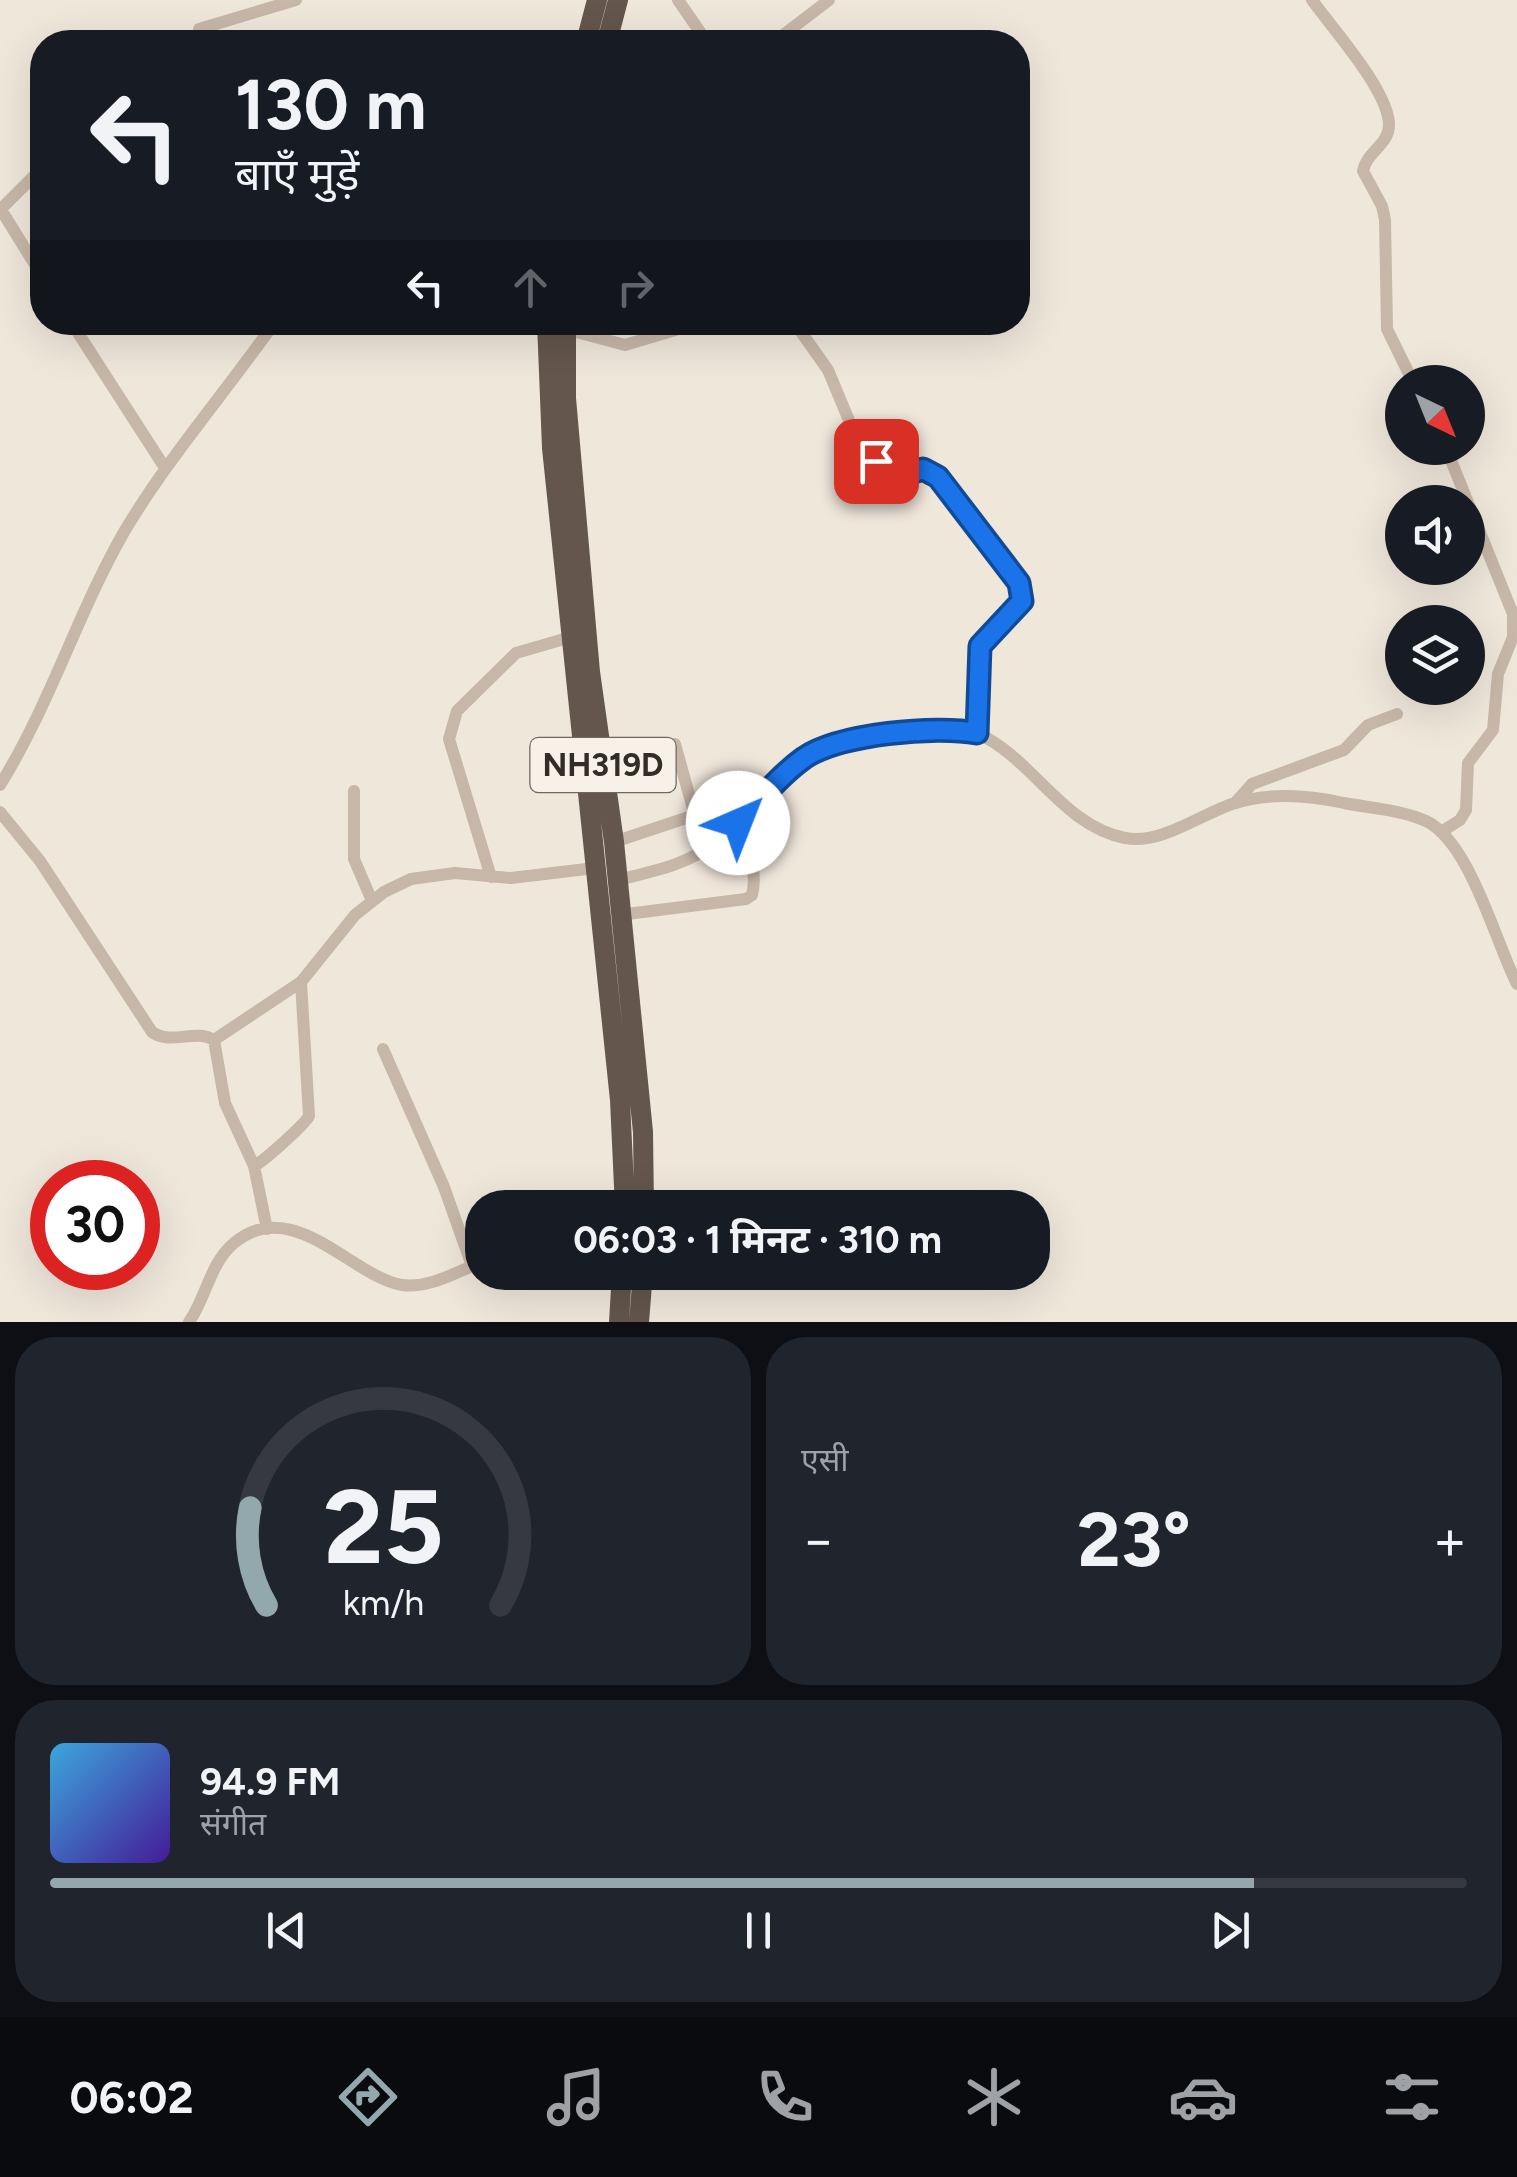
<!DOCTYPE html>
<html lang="hi">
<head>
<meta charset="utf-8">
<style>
	:root { --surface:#171b24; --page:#20242c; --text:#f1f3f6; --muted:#9ea1a6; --line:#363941; --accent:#93a8ac }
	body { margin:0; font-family:Figtree,"Noto Sans Devanagari",sans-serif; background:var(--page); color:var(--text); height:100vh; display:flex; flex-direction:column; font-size:38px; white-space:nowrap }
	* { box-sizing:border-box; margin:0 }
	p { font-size:32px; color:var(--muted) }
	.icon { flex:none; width:55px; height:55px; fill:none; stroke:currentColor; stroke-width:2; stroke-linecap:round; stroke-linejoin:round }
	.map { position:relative; height:1322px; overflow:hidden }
	.panel { display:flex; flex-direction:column; gap:15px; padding:15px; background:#0d0f14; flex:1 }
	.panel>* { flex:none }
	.top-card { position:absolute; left:30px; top:30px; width:1000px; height:305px; border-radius:40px; box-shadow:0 10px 40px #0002; background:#171b24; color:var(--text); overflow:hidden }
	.needle { width:65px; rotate:137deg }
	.tools { position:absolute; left:1385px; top:365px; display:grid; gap:20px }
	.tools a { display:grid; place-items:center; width:100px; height:100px; border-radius:50%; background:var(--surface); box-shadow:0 10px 40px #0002; font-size:50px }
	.speed { position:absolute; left:30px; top:1160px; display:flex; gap:20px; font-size:50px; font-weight:700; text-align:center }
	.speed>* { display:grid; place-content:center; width:130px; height:130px; border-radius:50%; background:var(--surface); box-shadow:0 10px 40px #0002; line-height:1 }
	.speed .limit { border:15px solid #d22; background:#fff; color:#111 }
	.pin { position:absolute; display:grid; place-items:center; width:85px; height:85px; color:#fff; margin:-42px; border-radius:20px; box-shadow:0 5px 15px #0006 }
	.me { position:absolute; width:110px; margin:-55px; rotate:44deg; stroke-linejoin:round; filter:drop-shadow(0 0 8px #0008) }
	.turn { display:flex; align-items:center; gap:35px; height:210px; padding:0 40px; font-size:45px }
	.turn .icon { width:130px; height:130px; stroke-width:2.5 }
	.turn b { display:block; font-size:70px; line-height:85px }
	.lanes { display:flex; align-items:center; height:95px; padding:0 40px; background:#0003; justify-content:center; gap:50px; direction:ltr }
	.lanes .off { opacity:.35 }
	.big { font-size:75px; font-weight:700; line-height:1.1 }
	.panel .tile { flex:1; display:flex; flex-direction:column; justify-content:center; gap:15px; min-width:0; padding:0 35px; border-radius:40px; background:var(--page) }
	.panel .dial { align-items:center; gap:0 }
	.dial svg { height:260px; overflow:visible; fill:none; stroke:var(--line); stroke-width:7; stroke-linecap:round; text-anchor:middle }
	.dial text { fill:var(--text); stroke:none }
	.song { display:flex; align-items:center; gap:30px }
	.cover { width:120px; height:120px; border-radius:15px; background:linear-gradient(135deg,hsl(200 70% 55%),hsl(260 70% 35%)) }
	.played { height:10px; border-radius:5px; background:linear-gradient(90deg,var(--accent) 85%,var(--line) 85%) }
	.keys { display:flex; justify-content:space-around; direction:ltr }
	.heat { display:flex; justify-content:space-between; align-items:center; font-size:55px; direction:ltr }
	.panel .tiles { flex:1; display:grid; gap:15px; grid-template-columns:1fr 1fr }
	.tile:last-child { grid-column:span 2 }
	.trip { position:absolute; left:465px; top:1190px; width:585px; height:100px; border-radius:40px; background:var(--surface); box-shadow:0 10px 40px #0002; font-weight:700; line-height:100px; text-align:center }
	.tabs { display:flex; height:160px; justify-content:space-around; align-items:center; background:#090b0e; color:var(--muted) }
	.tabs .icon { width:70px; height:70px }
	.tabs .active { color:var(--accent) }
	.tabs b { font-size:45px; color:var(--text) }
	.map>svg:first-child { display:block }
</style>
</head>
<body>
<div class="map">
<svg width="1517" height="1322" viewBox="0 0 1517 1322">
	<rect width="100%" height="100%" fill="#f0e7db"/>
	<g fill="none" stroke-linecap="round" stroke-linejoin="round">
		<!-- minor -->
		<path stroke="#c7b7a8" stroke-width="12" d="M678,0L707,42
			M1312,0C1332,28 1389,91 1389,125C1389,145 1366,152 1363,171L1382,206L1385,220L1387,329L1413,382
			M199,29L296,0
			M774,42L829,0
			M0,208L42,276
			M1,209L42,168
			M71,322L165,468
			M794,322L828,370L853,430L886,477L895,480L923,469L938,477L1019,583L1022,601L980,646L977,733
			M565,329L625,345L702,322
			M675,744L695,816
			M0,785C50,705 77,614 124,532C168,458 225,393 275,322
			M354,791V859L372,901
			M1235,803L1252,784L1344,750L1368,725L1397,714
			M0,812L40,861L152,1032C172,1046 195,1028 214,1040L225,1103L254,1166L267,1229
			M1441,832L1460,820L1466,810L1468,763L1493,730L1498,674L1513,637V614L1446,448
			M614,842L704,812L718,794C739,815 760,864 752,895L746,899L619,915
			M491,877L449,739L457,711L516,653L571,637
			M617,880C655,871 690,864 721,839C758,808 787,755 836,743C867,736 951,721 979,734C1033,759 1063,826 1125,838C1160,845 1200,815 1232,804C1268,792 1308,795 1344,803C1370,808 1402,810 1426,821C1470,842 1495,941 1517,984
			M214,1040L301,982L355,915L384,892L411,879L455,873L511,878L595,868
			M383,1049L444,1187L472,1266
			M254,1166C263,1162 305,1124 309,1116L301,982
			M189,1322C206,1298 210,1263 234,1243C293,1194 352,1277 402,1285C429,1289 458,1271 482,1262"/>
		<!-- trunk -->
		<path stroke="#64564c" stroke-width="20" d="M586,42L597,0
			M607,42L618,0
			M547,322L552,448L620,1100L625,1208
			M566,322V398L590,672L614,842L643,1132L644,1208
			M619,1322L622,1272
			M639,1322L643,1272"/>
	</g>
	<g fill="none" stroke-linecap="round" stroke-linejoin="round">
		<!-- route casing -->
		<g stroke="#114b97" stroke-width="25">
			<path id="route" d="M738,823C759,801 779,776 804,758C839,734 936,725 977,733L980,646L1022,601L1019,583L938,477L923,469L890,480L876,461"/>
		</g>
		<!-- route -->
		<use href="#route" stroke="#1a73e8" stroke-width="18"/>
	</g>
	<g text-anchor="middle" stroke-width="9" stroke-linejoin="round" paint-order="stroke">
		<!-- shield labels -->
		<rect fill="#f8f1e7" stroke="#6f6761" stroke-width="2.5" x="530.5" y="738" width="145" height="54" rx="8"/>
		<g font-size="32" font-weight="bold" fill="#342c27">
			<text x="603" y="776">NH319D</text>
		</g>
	</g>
</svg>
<div class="tools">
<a><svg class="needle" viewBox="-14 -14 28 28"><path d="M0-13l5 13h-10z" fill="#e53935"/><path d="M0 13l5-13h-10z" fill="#9ea1a6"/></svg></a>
<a><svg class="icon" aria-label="sound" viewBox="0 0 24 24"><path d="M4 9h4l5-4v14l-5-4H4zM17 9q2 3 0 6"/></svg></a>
<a><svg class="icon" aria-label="layers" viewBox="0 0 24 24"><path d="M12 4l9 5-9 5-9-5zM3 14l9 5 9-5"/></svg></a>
</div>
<div class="speed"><div class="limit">30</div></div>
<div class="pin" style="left:876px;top:461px;background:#d93025"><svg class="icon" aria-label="arrive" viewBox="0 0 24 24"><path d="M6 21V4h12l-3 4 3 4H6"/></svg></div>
<svg class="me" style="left:738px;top:823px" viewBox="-20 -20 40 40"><circle r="19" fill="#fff"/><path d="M0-13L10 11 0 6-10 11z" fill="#1a73e8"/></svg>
<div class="trip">06:03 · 1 मिनट · 310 m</div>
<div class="top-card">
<div class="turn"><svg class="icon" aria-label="left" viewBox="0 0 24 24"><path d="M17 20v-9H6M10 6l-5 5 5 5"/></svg><div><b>130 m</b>बाएँ मुड़ें</div></div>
<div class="lanes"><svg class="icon" aria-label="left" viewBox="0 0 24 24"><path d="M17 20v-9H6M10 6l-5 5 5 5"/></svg><svg class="icon off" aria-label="ahead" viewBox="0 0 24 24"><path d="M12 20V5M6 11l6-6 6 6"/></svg><svg class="icon off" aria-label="right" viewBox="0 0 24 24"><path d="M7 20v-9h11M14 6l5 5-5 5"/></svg></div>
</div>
</div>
<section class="panel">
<div class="tiles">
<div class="tile dial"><svg viewBox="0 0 100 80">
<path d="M14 69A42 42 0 1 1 86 69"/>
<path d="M14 69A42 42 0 0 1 9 39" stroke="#93a8ac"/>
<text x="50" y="56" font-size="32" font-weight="700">25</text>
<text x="50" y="72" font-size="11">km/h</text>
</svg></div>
<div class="tile"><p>एसी</p>
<div class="heat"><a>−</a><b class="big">23°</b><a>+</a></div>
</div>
<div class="tile">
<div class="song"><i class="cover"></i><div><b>94.9 FM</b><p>संगीत</p></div></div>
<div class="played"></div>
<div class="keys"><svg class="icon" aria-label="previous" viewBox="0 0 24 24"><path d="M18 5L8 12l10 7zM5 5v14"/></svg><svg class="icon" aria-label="pause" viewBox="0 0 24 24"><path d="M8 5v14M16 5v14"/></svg><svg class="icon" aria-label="next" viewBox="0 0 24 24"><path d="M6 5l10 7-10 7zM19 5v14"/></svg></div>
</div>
</div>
</section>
<nav class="tabs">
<b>06:02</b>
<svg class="icon active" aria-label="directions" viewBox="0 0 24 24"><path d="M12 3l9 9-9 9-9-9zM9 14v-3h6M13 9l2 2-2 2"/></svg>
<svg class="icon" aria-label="music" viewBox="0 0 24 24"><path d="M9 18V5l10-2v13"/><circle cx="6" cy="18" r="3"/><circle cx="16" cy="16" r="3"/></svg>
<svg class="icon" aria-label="phone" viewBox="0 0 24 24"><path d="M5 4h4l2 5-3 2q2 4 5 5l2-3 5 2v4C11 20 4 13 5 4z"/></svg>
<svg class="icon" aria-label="climate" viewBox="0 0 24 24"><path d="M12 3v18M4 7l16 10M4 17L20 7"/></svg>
<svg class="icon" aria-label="car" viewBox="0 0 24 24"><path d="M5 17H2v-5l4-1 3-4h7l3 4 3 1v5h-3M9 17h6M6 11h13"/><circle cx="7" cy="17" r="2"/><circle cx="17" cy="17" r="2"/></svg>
<svg class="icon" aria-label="filters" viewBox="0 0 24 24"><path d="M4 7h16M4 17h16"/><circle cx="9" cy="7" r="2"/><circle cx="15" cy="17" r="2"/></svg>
</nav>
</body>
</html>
